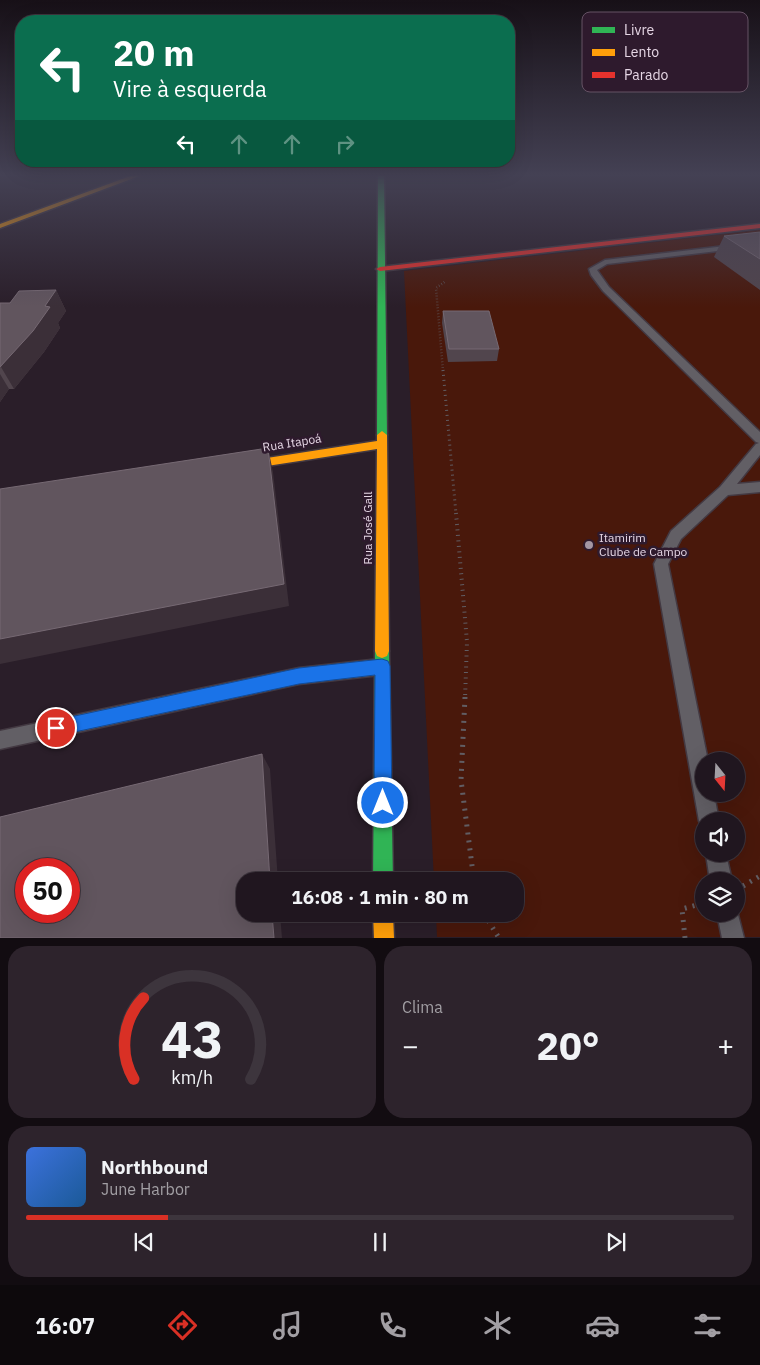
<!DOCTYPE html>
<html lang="pt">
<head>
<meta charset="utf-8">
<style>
	:root { --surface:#20161f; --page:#2d232c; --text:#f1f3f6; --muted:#a29fa4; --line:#3d353d; --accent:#d93025 }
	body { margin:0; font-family:"IBM Plex Sans",sans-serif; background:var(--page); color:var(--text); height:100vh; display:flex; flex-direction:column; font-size:19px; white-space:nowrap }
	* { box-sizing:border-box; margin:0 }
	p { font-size:16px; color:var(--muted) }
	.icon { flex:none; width:28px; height:28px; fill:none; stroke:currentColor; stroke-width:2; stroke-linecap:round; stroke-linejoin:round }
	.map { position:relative; height:938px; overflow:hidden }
	.details { display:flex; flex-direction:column; gap:8px; padding:8px; background:#120c11; flex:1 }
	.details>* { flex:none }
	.guide { position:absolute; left:15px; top:15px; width:500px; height:152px; border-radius:20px; box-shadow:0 5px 20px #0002,0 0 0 1px var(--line); background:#0b6e4f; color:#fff; overflow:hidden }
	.needle { width:32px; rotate:162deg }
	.controls { position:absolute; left:695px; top:752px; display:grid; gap:10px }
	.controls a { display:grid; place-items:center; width:50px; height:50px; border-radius:50%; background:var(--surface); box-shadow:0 5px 20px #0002,0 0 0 1px var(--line); font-size:25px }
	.speed { position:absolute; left:15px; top:858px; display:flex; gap:10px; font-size:25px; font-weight:700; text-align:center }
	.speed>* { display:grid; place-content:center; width:65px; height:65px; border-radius:50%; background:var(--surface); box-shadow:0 5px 20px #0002,0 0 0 1px var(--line); line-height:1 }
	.speed .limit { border:8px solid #d22; background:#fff; color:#111 }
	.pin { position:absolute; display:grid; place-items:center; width:42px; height:42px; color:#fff; margin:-21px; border:2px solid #fff; border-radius:50%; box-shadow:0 1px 5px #0007 }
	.me { position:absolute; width:55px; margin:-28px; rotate:0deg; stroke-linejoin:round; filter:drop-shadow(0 0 4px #0008) }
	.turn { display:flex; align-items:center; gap:18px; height:105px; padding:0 15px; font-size:22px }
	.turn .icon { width:65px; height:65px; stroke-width:2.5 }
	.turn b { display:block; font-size:35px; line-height:42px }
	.lanes { display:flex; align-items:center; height:48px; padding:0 15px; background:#0003; justify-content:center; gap:25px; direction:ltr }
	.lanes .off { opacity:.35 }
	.big { font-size:38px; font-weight:700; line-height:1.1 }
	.details .widget { flex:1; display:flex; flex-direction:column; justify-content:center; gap:8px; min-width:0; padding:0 18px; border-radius:20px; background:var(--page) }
	.details .dial { align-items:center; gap:0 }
	.dial svg { height:130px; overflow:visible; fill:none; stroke:var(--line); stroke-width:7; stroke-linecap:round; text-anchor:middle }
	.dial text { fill:var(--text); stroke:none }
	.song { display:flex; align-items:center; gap:15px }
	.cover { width:60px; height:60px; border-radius:8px; background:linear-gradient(135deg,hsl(220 70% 55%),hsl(210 70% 35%)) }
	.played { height:5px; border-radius:2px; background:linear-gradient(90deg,var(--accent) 20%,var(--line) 20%) }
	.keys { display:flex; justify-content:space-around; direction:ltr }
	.heat { display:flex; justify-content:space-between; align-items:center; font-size:28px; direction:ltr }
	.details .tiles { flex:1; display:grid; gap:8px; grid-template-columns:1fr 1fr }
	.widget:last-child { grid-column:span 2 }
	.trip { position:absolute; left:236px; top:872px; width:288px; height:50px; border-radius:20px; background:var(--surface); box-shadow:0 5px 20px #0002,0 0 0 1px var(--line); font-weight:700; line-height:50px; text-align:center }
	.menu { display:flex; height:80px; justify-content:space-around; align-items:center; background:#0d090c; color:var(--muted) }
	.menu .icon { width:35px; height:35px }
	.menu .on { color:var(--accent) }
	.menu b { font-size:22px; color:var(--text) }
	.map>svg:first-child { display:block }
</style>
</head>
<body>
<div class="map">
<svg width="760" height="938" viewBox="0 0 760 938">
	<rect width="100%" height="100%" fill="#2a1e29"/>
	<!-- green -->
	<path fill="#49180b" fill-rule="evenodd" d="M760,230V937H437L436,914H515V881H434L404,271ZM704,761H736V794H704ZM704,821H736V854H704ZM704,881H736V914H704Z"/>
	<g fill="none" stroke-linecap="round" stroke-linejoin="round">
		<!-- lane casing -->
		<g stroke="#433942" stroke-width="3">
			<path id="lane" d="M760,242V246L607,264L597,270L609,287L760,432V455L737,484L760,482V492L728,495L681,539L668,564L708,761H704V794H714L719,821H704V829L699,821L654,564L671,531L720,487L756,444L759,443L756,442L603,291L591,275L589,269L605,260Z
				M380,659L386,661L388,667L386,673L380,675L299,684L0,749V731L299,668Z
				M706,854H726L732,881H710Z
				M736,907L744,938H722L717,914H736Z"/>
		</g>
		<!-- fast casing -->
		<g stroke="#433942" stroke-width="3">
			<path id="fast" d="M378,175H384L387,435L382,439L377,435Z
				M382,644L387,646L389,651L393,881H373L375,651L377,646Z"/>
		</g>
		<!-- slow casing -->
		<g stroke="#433942" stroke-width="3">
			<path id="slow" d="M133,175H142L0,228V224Z
				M382,431L387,435L389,651L387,656L382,658L377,656L375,651L377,449L234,471L228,467L234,463L377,441V435Z
				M373,914H393L394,938H374Z"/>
		</g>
		<!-- jam casing -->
		<g stroke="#433942" stroke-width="3">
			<path id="jam" d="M760,224V228L380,271L376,269L380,267Z"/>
		</g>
		<!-- path-far3 -->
		<path stroke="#615d63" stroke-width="2.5" stroke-dasharray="0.5 2.5" stroke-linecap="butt" d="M443,371L436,288L446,281"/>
		<!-- path-far2 -->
		<path stroke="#615d63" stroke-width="3" stroke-dasharray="1 4" stroke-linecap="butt" d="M443,370L456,514"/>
		<!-- path-far1 -->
		<path stroke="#615d63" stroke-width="4" stroke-dasharray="1 4.5" stroke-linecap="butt" d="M456,513L467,642L465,699"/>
		<!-- path -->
		<path stroke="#615d63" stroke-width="5" stroke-dasharray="2 6" stroke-linecap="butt" d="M465,697L461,780L474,881
			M743,886L760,876
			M484,914L499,938
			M685,938L682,909L704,903"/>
		<!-- lane -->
		<use href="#lane" fill="#625f65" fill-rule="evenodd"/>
		<!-- fast -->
		<use href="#fast" fill="#30b455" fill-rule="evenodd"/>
		<!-- slow -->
		<use href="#slow" fill="#ff9f0a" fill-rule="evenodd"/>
		<!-- jam -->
		<use href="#jam" fill="#e5322d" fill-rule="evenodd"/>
	</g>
	<!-- wall -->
	<path fill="#51454d" d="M760,232V290L714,257L724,236Z
		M56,290L66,311L58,323L60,328L44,352L14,389H9L0,402V303H10Z
		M443,311L499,349L497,361L448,362L442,323Z"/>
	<!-- shaded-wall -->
	<path fill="#3b2f38" d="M56,290L66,311L58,323L60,328L44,352L14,389L1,367Z
		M0,374L9,389L0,402Z
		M268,448L273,472L289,606L0,664V639Z
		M262,754L270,769L278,881H270Z
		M272,914H280L282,938H274Z"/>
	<!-- building -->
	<path fill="#61555e" stroke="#766973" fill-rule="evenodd" d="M760,232V259L724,236Z
		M56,290L45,306L50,307L33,331L0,367V303H10L19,291Z
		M443,311H489L499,349H449Z
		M268,448L284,584L0,639V489Z
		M262,754L270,881H245V914H272L274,938H0V817ZM26,869H69V911H26Z"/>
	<!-- sky -->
	<linearGradient id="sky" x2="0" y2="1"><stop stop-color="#171017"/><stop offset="0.57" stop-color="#444154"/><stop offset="1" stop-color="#444154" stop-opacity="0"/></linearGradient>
	<rect width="760" height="307" fill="url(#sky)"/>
	<!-- route -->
	<path fill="#1a73e8" stroke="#114b97" d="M382,659L388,661L390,666L392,803L389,809L383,812L377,809L374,803L375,675L299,684L56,736L50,734L48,728L50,722L56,720L299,668Z"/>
	<!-- markers -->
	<circle fill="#a496a3" stroke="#2e1a2d" stroke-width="2" cx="589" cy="545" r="5"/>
	<g text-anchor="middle" stroke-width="5" stroke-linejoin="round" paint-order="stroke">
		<!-- street labels -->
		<g font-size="12" fill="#e5d6e4" stroke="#2e1a2d">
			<text transform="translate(292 443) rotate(-9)" y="4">Rua Itapoá</text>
			<text transform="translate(368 528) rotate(-90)" y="4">Rua José Gall</text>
		</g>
		<!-- poi labels -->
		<g font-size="12" fill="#e5d6e4" stroke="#2e1a2d" text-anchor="start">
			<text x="599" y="542">Itamirim<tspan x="599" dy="14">Clube de Campo</tspan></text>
		</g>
	</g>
	<!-- legend -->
	<rect x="582" y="12" width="166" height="80" rx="8" fill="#2e1a2d" stroke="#655264" stroke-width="1"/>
	<rect x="592" y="27" width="23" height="6" fill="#30b455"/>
	<rect x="592" y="49" width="23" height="7" fill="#ff9f0a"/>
	<rect x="592" y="72" width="23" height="6" fill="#e5322d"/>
	<g font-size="14" fill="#e5d6e4">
		<text x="624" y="35">Livre</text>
		<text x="624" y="57">Lento</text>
		<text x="624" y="80">Parado</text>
	</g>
</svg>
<div class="controls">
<a><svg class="needle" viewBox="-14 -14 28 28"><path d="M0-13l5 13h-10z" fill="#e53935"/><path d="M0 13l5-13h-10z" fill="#a29fa4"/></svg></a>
<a><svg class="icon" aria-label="sound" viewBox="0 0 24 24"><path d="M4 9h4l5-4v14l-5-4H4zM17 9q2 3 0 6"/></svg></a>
<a><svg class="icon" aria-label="layers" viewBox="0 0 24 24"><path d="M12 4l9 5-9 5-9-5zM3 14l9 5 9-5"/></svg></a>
</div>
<div class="speed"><div class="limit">50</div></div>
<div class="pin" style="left:56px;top:728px;background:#d93025"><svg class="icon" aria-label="arrive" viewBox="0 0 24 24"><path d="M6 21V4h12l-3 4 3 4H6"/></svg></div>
<svg class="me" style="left:383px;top:803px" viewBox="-20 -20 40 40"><circle r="17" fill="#1a73e8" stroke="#fff" stroke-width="3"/><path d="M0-11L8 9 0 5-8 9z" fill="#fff"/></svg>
<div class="trip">16:08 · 1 min · 80 m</div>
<div class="guide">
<div class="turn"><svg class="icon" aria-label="left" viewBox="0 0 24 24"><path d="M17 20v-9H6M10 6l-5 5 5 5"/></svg><div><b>20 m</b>Vire à esquerda</div></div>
<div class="lanes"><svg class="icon" aria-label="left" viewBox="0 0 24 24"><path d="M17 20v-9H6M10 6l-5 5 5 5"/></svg><svg class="icon off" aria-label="ahead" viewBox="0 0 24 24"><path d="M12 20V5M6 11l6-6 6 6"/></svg><svg class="icon off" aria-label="ahead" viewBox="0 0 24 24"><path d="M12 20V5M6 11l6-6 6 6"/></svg><svg class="icon off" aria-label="right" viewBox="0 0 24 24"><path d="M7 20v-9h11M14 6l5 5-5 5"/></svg></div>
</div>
</div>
<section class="details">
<div class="tiles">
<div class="widget dial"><svg viewBox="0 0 100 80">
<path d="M14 69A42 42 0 1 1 86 69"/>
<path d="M14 69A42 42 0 0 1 20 19" stroke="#d93025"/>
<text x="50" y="56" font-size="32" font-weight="700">43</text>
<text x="50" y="72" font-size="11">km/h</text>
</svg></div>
<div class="widget"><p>Clima</p>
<div class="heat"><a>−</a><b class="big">20°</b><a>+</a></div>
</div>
<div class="widget">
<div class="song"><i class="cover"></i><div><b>Northbound</b><p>June Harbor</p></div></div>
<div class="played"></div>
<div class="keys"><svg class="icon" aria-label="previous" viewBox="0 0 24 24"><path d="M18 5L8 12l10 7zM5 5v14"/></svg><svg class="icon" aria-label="pause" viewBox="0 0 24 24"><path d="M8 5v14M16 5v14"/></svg><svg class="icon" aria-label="next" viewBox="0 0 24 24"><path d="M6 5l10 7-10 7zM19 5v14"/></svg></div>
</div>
</div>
</section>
<nav class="menu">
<b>16:07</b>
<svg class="icon on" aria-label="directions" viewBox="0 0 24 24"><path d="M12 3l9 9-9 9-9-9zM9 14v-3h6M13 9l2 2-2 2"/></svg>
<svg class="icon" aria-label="music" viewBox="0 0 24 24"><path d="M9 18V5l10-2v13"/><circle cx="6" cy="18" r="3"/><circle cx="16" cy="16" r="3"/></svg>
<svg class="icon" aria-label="phone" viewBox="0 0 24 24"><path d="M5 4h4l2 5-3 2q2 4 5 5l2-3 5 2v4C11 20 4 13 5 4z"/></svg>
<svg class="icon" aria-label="climate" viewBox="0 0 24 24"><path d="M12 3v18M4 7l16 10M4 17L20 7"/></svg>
<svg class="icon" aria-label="car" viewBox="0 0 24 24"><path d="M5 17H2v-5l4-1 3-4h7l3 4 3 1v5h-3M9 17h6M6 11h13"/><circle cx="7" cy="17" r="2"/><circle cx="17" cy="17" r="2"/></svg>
<svg class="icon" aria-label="filters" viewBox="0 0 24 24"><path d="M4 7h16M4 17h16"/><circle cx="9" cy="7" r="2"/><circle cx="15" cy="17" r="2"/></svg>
</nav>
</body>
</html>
